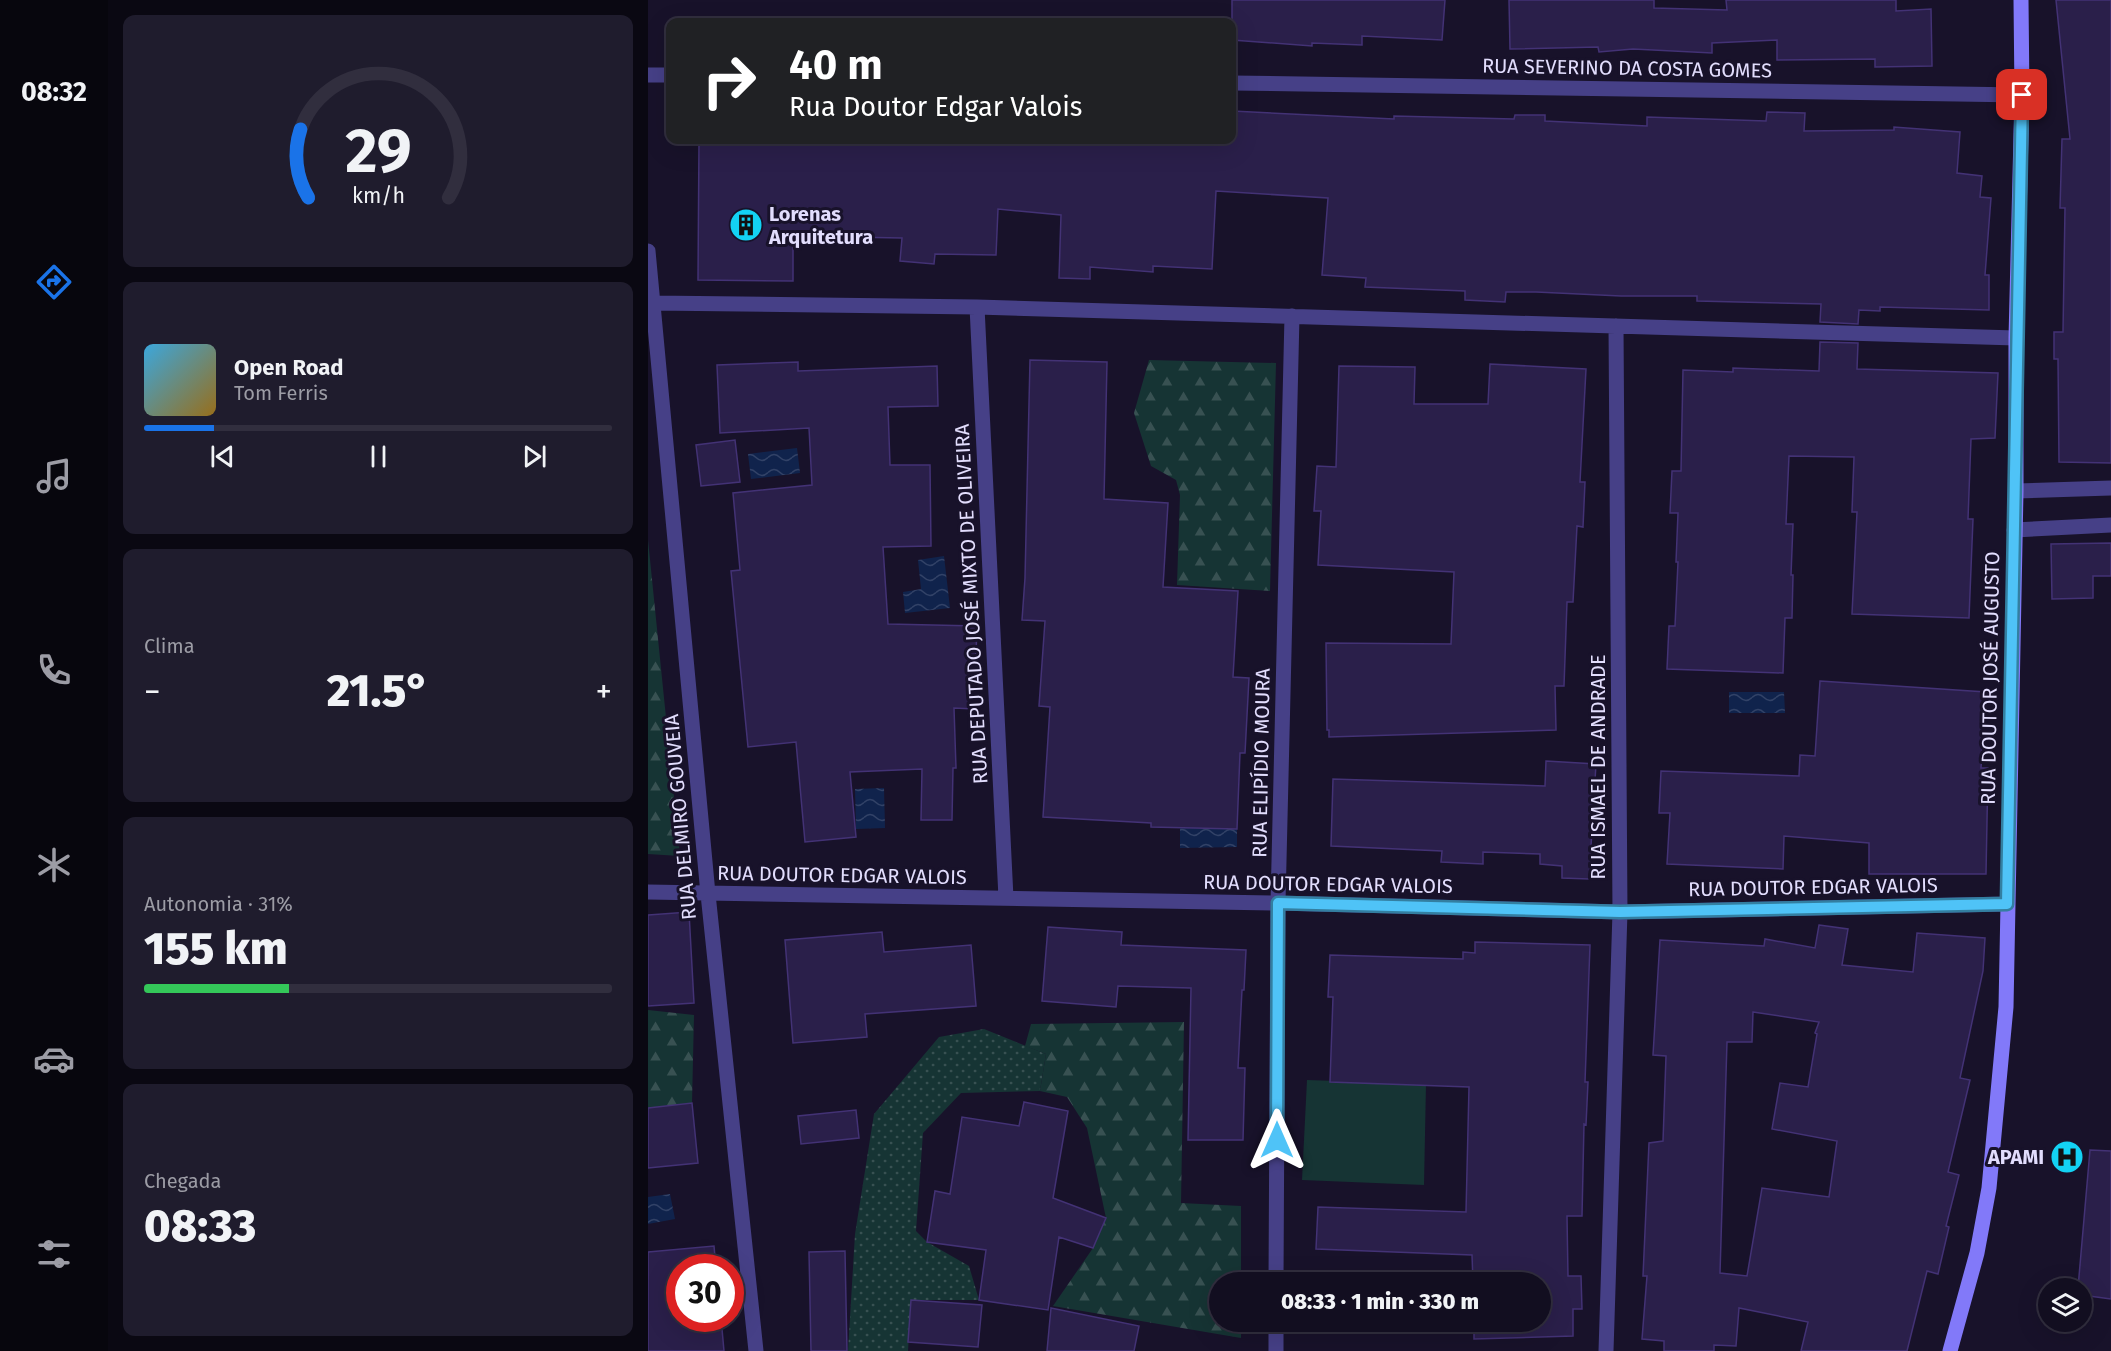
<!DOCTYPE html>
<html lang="pt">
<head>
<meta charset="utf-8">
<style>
	:root { --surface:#120e20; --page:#1f1c2d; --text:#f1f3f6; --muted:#9c9ca5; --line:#312e3e; --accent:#1a73e8 }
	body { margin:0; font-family:"Fira Sans",sans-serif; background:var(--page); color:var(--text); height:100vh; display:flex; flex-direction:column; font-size:22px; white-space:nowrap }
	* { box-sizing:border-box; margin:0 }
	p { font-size:20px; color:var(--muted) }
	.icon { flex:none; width:33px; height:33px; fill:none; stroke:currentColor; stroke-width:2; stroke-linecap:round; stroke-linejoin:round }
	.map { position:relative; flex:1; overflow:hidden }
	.drawer { display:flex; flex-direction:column; gap:15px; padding:15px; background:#0a0812; width:540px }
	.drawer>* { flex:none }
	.hud { position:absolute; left:18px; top:18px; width:570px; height:126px; border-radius:12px; box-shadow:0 6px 24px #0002,0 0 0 2px var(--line); background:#202124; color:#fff; overflow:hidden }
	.tools { position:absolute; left:1390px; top:1278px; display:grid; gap:12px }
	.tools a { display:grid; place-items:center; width:54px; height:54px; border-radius:50%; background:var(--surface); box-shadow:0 6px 24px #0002,0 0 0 2px var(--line); font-size:30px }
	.speed { position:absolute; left:18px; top:1254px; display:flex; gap:12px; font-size:30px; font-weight:700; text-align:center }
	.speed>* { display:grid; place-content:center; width:78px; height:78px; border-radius:50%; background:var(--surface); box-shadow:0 6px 24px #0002,0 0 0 2px var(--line); line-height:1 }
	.speed .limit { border:9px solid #d22; background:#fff; color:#111 }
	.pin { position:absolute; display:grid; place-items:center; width:51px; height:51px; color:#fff; margin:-26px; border-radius:12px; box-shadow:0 3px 9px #0006 }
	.me { position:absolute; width:66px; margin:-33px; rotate:0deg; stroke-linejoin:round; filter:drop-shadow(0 0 4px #0008) }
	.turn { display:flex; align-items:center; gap:21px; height:126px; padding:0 24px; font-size:27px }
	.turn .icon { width:78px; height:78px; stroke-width:2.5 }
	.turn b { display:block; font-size:42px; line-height:51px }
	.big { font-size:45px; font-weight:800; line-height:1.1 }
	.drawer .card { flex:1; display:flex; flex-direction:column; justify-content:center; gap:9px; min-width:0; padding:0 21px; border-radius:12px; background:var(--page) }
	.drawer .dial { align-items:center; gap:0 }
	.dial svg { height:156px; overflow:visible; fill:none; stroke:var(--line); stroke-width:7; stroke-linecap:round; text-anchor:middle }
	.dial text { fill:var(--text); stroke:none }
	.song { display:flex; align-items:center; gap:18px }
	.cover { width:72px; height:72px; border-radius:9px; background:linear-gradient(135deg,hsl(200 70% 55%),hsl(40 70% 35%)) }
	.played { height:6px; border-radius:3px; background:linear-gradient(90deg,var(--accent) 15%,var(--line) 15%) }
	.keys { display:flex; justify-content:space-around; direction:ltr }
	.heat { display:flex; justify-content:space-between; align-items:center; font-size:33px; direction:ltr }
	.charge { height:9px; border-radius:4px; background:linear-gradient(90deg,#34c759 31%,var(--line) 0) }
	.trip { position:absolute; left:561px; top:1272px; width:342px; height:60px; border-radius:30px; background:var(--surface); box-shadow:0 6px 24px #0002,0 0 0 2px var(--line); font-weight:800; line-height:60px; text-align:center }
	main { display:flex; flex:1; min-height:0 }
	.menu { display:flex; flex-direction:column; width:108px; justify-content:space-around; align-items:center; background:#07060d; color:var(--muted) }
	.menu .icon { width:42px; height:42px }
	.menu .selected { color:var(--accent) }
	.menu b { font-size:27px; color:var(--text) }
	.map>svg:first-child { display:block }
</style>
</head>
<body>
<main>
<nav class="menu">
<b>08:32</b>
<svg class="icon selected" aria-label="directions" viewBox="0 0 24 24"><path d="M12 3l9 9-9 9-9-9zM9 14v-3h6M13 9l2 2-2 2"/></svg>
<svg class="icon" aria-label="music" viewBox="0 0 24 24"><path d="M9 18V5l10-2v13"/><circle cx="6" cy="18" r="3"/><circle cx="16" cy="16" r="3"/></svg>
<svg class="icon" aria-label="phone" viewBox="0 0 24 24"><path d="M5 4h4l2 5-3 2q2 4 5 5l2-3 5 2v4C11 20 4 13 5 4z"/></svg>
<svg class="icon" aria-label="climate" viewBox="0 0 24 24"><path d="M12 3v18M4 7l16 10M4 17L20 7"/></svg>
<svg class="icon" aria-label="car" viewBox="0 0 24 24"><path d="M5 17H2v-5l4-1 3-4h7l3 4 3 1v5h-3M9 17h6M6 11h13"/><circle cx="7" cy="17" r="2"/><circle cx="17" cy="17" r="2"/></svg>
<svg class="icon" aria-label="filters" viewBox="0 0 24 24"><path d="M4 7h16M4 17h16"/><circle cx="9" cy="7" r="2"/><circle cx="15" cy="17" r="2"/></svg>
</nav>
<section class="drawer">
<div class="card dial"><svg viewBox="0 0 100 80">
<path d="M14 69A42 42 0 1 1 86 69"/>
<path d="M14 69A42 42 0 0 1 10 34" stroke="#1a73e8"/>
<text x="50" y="56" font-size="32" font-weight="700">29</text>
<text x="50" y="72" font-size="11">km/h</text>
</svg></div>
<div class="card">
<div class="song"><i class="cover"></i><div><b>Open Road</b><p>Tom Ferris</p></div></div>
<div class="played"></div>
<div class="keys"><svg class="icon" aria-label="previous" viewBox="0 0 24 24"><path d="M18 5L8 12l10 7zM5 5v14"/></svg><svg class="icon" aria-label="pause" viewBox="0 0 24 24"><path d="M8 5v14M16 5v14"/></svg><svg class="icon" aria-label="next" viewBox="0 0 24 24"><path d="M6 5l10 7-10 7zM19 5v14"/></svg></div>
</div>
<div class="card"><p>Clima</p>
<div class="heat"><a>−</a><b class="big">21.5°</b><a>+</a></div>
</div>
<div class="card"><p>Autonomia · 31%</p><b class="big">155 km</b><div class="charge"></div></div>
<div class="card"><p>Chegada</p><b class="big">08:33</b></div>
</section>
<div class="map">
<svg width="1463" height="1351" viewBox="0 0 1463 1351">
	<defs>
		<pattern id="grass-dots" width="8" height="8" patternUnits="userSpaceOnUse" patternTransform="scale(1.5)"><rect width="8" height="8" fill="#163434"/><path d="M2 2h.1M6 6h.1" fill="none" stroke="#385152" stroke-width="1.8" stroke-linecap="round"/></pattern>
		<pattern id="forest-firs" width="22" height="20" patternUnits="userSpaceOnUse" patternTransform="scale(1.5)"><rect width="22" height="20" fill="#163434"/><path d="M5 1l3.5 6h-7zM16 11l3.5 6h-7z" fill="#385152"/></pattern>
		<pattern id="water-waves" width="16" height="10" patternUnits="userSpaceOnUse" patternTransform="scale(1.5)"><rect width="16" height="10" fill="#10234c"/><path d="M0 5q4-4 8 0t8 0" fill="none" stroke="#324267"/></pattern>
	</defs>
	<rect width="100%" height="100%" fill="#18122a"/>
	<!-- grass -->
	<path fill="url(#grass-dots)" d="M336,1029L398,1054L392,1091L313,1093L275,1133L268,1231L279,1242L321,1266L331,1300H263L260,1351H200L207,1234L226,1114L291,1037Z"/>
	<!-- forest -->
	<path fill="url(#forest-firs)" d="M501,360L628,363L622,591L529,585L532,495L528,480L503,466L486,413Z
		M0,540L32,856L0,854Z
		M0,1010L46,1015L44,1103L0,1108Z
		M536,1022L533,1203L593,1206V1282H572V1322H593V1338L405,1306L445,1248L458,1218L439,1128L419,1097L392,1091L398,1054L377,1046L383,1024Z"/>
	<!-- park -->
	<path fill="#163434" d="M659,1080L778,1084L776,1185L654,1180Z"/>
	<!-- water -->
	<path fill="url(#water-waves)" d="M149,448L152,473L103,479L100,454Z
		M296,556L302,608L257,613L255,592L273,589L270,560Z
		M1081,692H1136L1137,713H1081Z
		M236,788L237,828L208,829L207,789Z
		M532,828L589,829V847L532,848Z
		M22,1194L27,1219L0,1224V1197Z"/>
	<!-- building -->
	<path fill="#2a1f4a" stroke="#433275" stroke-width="1.5" fill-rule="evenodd" d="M584,0H797L794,40L714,36V45L664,43V46L584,40Z
		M861,0H1006V8L1079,10L1078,0H1248V11L1283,9L1284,66L1227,67V59L1129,60V40L1064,43V53L985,49L951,52L950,47L862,49Z
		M1408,0H1463V463L1411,462L1410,359H1406V332H1415L1417,208H1412L1414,139H1422Z
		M584,111L746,119V116L866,119L867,115H897V121L999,126V117L1118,121L1119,112L1157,113L1156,131L1246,130V127L1312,132L1309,173L1334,176L1332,197L1343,198L1337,275H1341V310L1232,307V311L1211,310L1210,324L1172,322L1173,304L1049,301V296H973L888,292H858L857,302L817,300V291L717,287L718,278L674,275L680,198L568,191L564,269L505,266V272L442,267V279L411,278L413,215L350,209L348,255L287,254L286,264L252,261L254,238L145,236V281L50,280L51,140H584Z
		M1172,342L1210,343L1209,369L1350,373L1347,438L1323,439L1320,519H1325L1321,618L1204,614L1209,512H1204L1206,457L1141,456L1138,524H1145L1143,575H1145L1144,618H1137L1135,673L1019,669L1021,626H1027L1030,562H1028L1030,513H1022L1024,471H1033L1035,370L1085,372V368L1171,371Z
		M382,360L459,362L456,499L520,503L515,587L590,591L585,677L601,678L597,753H592L589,829L503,827V823L395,817L402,707L391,706L397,621L374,620L377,578Z
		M150,362V371L289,366L290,406L240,407L242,465H282L283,546L235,547L240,624L329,626L326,709L306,708L308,768H305L304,820H273L274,769L202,772L208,837L157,842L148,742L100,747L83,571L92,570L85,493L164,485L161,428L72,433L69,365Z
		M842,364L938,369L932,482H937L935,527L929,526L925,602H919L916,686H907L908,730L681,737V730H679L678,643L803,644L806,572L670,565L673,511H666L669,466L688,467L691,366L767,367L766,404H840Z
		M87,440L92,482L53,486L48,445Z
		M1463,543V576H1445V598L1404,599L1403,544Z
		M1172,681L1338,692L1333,768H1340L1338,874H1221V843L1136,836L1135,869L1019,864L1022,813H1011L1013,771L1151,776L1152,755L1167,756Z
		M898,761L948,764L941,879L914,878V866L892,864V854L835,852V864L793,862L794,851L683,846L685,779L897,786Z
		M41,912L46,1003L0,1006V915Z
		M1171,925L1200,929L1194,965L1265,972L1269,933L1337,938L1335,971L1312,1078L1322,1080L1300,1172L1311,1175L1298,1226L1301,1227L1290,1274L1279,1271L1259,1351H1153L1160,1322L1091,1308L1088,1346L1066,1345V1351H1016V1341L994,1339L999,1276H995L1001,1143L1015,1141L1018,1056L1005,1055L1012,940L1116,946L1117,939L1167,948ZM1105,1012L1171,1022L1167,1033L1169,1034L1160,1087L1132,1083L1124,1129L1189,1141L1181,1197L1114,1188L1099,1276L1072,1273L1079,1042H1104Z
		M400,927L474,932L473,945L598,950L596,990H594L590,1068H597L595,1140H540L543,988L470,986L468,1007L394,1001Z
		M234,932L236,952L323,945L328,1006L217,1014L219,1037L145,1043L137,940Z
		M827,942L942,945L937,1082H940L938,1125L936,1124L934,1216H919L920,1276H933L934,1309H925V1336L826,1339V1322H892V1282H825L824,1255L668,1249L670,1207L818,1212L821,1087L682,1082L685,997H680L682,955L815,959V952L827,953Z
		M376,1102L420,1111L405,1198L458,1218L445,1248L411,1237L400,1310L331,1300L338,1250L279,1242L287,1191L302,1194L314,1117L371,1126Z
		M44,1103L50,1163L0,1168V1108Z
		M208,1110L211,1138L153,1144L150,1116Z
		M1442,1150L1463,1151V1299L1434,1295V1288H1430Z
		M66,1246L68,1268H32V1318H73L76,1351H0V1252Z
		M197,1251L199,1351H163L161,1252Z
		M263,1300L334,1305L330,1347L260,1342Z
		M403,1308L491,1326L486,1351H399Z"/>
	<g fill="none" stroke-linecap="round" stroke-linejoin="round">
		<!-- street -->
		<path stroke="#464087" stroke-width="15" d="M0,75H22
			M584,83L1374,95
			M0,251L60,894L108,1351
			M5,303L329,307L1368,338
			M329,307L358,898
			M1368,491L1463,488
			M1366,530L1463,525
			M0,892L630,903L972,912L1359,904
			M628,1282L630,903L644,316
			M628,1351V1322
			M958,1351L972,912L968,326"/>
		<!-- secondary -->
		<path stroke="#8279f9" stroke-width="15" d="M1302,1351L1329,1253L1341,1188L1358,1007L1368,491V338L1374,95L1373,0"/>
	</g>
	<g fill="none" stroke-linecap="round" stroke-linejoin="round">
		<!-- route casing -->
		<g stroke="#337fa1" stroke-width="15">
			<path id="route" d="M629,1140L630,903L972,912L1359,904L1374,95"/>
		</g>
		<!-- route -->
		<use href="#route" stroke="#4fc3f7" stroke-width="10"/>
	</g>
	<!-- icons -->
	<defs>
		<g id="building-disc" transform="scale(1.725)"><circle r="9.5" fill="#13d2f4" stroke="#18122a"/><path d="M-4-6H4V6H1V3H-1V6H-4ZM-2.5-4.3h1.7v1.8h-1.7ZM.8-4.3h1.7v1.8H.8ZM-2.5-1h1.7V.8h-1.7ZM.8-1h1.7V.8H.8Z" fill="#111"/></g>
		<g id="hospital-disc" transform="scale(1.725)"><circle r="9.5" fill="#13d2f4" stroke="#18122a"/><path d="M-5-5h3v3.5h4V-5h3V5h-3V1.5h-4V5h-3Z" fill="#111"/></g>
	</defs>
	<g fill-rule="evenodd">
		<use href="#building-disc" x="98" y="225"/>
		<use href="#hospital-disc" x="1419" y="1157"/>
	</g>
	<g text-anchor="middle" stroke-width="6" stroke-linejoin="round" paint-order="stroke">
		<!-- street labels -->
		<g font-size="20" fill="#e2ddfd" stroke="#18122a">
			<text transform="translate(979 68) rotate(1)" y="7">RUA SEVERINO DA COSTA GOMES</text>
			<text transform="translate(323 604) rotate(-93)" y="7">RUA DEPUTADO JOSÉ MIXTO DE OLIVEIRA</text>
			<text transform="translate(1342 678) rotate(-89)" y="7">RUA DOUTOR JOSÉ AUGUSTO</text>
			<text transform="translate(613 763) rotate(-89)" y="7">RUA ELIPÍDIO MOURA</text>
			<text transform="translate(950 767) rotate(-90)" y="7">RUA ISMAEL DE ANDRADE</text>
			<text transform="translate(32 817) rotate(-95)" y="7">RUA DELMIRO GOUVEIA</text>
			<text transform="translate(194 875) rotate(1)" y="7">RUA DOUTOR EDGAR VALOIS</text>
			<text transform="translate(680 884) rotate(1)" y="7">RUA DOUTOR EDGAR VALOIS</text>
			<text transform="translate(1165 887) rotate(-1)" y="7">RUA DOUTOR EDGAR VALOIS</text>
		</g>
		<!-- poi labels -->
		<g font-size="20" font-weight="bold" fill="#e2ddfd" stroke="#18122a" text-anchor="start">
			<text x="121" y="221">Lorenas<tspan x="121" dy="23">Arquitetura</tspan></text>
			<text x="1396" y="1164" text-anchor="end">APAMI</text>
		</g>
	</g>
</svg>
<div class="tools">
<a><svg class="icon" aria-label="layers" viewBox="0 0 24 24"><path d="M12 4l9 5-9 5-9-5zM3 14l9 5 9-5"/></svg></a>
</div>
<div class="speed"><div class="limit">30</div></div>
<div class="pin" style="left:1374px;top:95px;background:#d93025"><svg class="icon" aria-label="arrive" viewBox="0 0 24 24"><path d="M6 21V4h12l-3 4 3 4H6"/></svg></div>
<svg class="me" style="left:629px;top:1140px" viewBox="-20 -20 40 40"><path d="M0-17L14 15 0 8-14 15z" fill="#4fc3f7" stroke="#fff" stroke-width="4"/></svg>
<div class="trip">08:33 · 1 min · 330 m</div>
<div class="hud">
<div class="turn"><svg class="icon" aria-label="right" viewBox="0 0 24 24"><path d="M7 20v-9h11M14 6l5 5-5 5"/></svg><div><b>40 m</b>Rua Doutor Edgar Valois</div></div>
</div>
</div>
</main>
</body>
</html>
